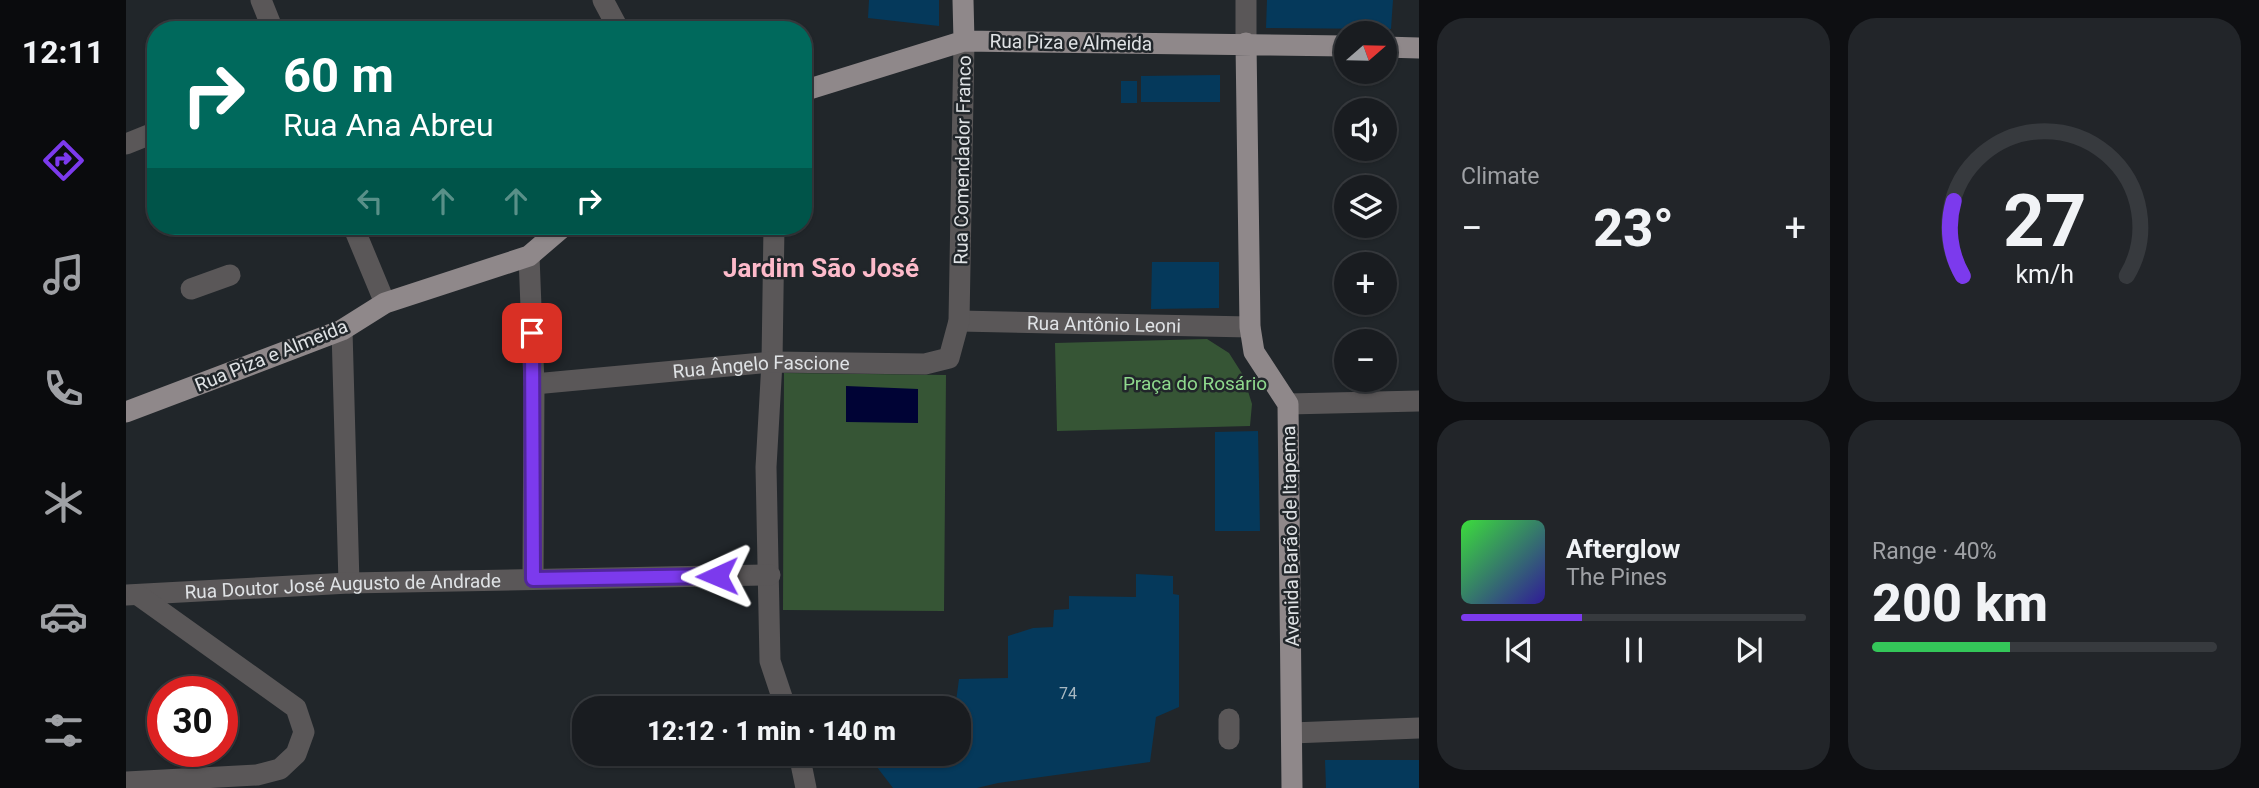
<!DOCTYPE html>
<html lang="en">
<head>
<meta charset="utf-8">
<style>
	:root { --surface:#191c20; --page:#222529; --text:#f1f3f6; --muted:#9fa1a5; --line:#373a3e; --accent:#7c3aed }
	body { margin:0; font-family:Roboto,sans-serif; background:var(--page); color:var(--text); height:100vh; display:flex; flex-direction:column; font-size:26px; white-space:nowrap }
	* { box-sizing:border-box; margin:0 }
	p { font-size:23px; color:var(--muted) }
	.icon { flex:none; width:38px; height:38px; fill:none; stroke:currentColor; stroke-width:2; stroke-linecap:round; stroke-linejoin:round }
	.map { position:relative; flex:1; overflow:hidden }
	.sheet { display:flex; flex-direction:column; gap:18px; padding:18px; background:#0e0f12; width:840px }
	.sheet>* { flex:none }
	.top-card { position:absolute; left:21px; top:21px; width:665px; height:214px; border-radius:28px; box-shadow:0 2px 5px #0004,0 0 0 2px var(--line); background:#00695c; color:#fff; overflow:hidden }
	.needle { width:46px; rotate:70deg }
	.tools { position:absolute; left:1208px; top:21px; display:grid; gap:14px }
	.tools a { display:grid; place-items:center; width:63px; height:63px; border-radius:50%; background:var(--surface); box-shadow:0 2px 5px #0004,0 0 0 2px var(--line); font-size:35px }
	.speed { position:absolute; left:21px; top:676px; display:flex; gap:14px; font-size:35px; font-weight:700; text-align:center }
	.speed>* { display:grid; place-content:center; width:91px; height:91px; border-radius:50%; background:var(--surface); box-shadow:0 2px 5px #0004,0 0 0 2px var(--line); line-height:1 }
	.speed .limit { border:10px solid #d22; background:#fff; color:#111 }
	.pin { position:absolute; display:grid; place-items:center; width:60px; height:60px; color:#fff; margin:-30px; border-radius:14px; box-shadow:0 4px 10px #0006 }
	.me { position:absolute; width:77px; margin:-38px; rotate:269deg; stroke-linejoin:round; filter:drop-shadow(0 0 5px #0008) }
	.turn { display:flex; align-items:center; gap:24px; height:147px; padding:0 21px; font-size:32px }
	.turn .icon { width:91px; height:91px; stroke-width:2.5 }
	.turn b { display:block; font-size:49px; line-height:60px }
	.lanes { display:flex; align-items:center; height:66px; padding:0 21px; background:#0003; justify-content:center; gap:35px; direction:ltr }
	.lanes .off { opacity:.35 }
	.big { font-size:52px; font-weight:800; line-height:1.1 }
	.sheet .card { flex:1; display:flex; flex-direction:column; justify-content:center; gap:10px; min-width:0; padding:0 24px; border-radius:28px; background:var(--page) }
	.sheet .dial { align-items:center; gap:0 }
	.dial svg { height:182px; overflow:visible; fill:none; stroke:var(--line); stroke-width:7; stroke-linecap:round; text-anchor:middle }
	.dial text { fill:var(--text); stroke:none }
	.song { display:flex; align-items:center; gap:21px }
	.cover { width:84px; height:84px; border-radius:10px; background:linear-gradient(135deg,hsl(120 70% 55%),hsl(250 70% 35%)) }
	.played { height:7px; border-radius:4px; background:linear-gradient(90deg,var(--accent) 35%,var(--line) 35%) }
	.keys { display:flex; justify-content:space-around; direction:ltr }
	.heat { display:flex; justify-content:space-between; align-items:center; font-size:38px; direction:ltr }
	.charge { height:10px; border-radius:5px; background:linear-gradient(90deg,#34c759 40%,var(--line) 0) }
	.sheet .tiles { flex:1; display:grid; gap:18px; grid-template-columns:repeat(2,1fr) }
	.trip { position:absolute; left:446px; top:696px; width:399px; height:70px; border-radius:28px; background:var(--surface); box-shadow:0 2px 5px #0004,0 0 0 2px var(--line); font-weight:800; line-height:70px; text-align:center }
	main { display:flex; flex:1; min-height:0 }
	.tab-bar { display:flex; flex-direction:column; width:126px; justify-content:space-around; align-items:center; background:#0a0b0d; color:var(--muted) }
	.tab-bar .icon { width:49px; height:49px }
	.tab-bar .current { color:var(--accent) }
	.tab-bar b { font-size:32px; color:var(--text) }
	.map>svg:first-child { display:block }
</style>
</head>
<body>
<main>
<nav class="tab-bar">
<b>12:11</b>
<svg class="icon current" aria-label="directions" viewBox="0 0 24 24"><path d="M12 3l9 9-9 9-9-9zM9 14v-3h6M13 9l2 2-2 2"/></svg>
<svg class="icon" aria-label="music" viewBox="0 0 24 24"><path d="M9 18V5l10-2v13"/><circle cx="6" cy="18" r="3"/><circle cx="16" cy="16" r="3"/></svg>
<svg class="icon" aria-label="phone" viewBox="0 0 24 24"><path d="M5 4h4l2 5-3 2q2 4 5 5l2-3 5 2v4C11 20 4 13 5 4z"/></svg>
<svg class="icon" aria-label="climate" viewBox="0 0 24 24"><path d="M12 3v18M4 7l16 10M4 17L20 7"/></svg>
<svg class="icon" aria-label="car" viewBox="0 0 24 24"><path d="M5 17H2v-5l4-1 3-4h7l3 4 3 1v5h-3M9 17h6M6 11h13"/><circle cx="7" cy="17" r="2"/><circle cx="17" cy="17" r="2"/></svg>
<svg class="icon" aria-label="filters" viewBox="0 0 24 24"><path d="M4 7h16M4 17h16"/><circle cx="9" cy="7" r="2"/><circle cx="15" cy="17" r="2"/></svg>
</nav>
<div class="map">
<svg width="1293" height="788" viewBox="0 0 1293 788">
	<rect width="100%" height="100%" fill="#21262a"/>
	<!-- green -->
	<path fill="#365535" d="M1081,339L1103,353L1117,375L1126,404L1124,426L931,431L929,343Z
		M658,373L820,375L818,611L657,610Z"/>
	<!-- water -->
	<path fill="#000335" d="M720,386L792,389V423L720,422Z"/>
	<!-- building -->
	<path fill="#05395b" d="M743,0H813V26L742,18Z
		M1141,0H1267L1265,29L1140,28Z
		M1094,75V102H1015V76Z
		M995,81H1011V103H995Z
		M1026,262H1093V308L1025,309Z
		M1132,431L1134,531H1089V432Z
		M1010,574L1047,576V594L1053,595V707L1030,717L1024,762L872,783L851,788H767L741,754H833V709H829L833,679L882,678V636L907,628L927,627L928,610L943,609V596L1010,597Z
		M1199,760H1293V788H1200Z"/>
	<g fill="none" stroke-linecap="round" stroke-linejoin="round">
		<!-- minor -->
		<g stroke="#5a5758" stroke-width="21">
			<path d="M135,0L147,30"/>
			<path d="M477,0L493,30"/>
			<path d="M1120,0V43"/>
			<path d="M0,144L30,132"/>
			<path d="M227,226L259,303"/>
			<path d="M648,226L646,362L640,467L644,661L660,709"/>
			<path d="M403,256L408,384L407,579"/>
			<path d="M65,289L104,275"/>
			<path id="s1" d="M833,321L1124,327"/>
			<path d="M216,330L223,583"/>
			<path id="s2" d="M408,384L646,362L799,364L823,358L833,321L838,41"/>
			<path d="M1162,404L1293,401"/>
			<path id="s3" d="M0,595L223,583L644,575"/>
			<path d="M1166,733L1293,728"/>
			<path d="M1103,739V719"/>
			<path d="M673,754L680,788"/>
			<path d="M0,782L131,775L154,769L170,754L178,732L170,708L12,595"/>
		</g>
		<!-- major -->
		<path stroke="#8f888a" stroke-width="21" d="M837,0L838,41
			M1120,43L1124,327L1128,352L1162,404L1166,788
			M1258,47L1293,48
			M677,91L838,41L1220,46
			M0,412L216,330L259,303L403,256L438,226"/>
	</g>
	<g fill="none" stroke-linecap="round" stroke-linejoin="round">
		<!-- route casing -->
		<g stroke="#51269a" stroke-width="18">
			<path id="route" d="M406,333L407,579L591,576"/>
		</g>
		<!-- route -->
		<use href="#route" stroke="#7c3aed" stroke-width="12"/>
	</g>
	<g text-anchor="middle" stroke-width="5" stroke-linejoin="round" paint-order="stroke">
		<!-- number labels -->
		<g font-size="16" fill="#a8b8c2">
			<text x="942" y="699">74</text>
		</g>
		<!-- street labels -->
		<g font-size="19" fill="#dfe2e5" stroke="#21262a">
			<text transform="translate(945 42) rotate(1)" y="7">Rua Piza e Almeida</text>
			<text transform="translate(836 160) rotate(-89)" y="7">Rua Comendador Franco</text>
			<text dy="7" stroke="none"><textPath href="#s1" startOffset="145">Rua Antônio Leoni</textPath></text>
			<text transform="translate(145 355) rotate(-22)" y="7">Rua Piza e Almeida</text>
			<text dy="7" stroke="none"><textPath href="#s2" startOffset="228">Rua Ângelo Fascione</textPath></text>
			<text transform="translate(1164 536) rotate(-91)" y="7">Avenida Barão de Itapema</text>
			<text dy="7" stroke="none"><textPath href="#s3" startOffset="217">Rua Doutor José Augusto de Andrade</textPath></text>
		</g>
		<!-- park labels -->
		<g font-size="19" fill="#8fd98d" stroke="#21262a">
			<text x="1069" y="390">Praça do Rosário</text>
		</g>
		<!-- district labels -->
		<g font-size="26" font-weight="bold" fill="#fdbaca" stroke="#21262a">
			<text x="695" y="277">Jardim São José</text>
		</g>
	</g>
</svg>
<div class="tools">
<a><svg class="needle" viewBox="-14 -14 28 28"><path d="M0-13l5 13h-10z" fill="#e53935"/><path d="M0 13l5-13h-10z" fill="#9fa1a5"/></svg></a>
<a><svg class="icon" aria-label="sound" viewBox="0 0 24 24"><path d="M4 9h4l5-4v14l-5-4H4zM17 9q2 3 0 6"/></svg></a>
<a><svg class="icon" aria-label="layers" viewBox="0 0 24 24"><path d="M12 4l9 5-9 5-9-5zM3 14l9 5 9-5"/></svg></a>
<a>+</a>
<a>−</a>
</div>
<div class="speed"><div class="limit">30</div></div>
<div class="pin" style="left:406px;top:333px;background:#d93025"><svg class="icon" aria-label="arrive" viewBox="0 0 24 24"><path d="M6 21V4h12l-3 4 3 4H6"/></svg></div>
<svg class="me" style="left:591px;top:576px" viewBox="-20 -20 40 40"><path d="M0-17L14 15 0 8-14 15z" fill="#7c3aed" stroke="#fff" stroke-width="4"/></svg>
<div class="trip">12:12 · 1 min · 140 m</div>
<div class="top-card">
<div class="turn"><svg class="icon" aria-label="right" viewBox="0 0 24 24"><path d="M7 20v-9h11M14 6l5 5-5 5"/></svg><div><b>60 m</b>Rua Ana Abreu</div></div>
<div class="lanes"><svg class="icon off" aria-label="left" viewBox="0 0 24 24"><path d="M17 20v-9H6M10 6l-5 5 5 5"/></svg><svg class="icon off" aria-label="ahead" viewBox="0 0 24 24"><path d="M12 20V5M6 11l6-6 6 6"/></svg><svg class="icon off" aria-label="ahead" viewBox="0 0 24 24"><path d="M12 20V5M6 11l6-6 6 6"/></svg><svg class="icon" aria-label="right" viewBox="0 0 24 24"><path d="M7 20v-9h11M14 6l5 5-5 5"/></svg></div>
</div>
</div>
<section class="sheet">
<div class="tiles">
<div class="card"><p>Climate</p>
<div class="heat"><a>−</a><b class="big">23°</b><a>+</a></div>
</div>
<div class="card dial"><svg viewBox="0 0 100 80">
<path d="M14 69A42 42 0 1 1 86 69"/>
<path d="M14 69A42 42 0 0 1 10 36" stroke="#7c3aed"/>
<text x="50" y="56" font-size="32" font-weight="700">27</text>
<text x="50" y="72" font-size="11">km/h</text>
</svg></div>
<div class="card">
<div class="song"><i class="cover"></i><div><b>Afterglow</b><p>The Pines</p></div></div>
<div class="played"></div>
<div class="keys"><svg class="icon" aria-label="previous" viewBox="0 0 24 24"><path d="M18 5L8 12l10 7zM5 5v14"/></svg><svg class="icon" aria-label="pause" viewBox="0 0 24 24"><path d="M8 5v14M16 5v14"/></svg><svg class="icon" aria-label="next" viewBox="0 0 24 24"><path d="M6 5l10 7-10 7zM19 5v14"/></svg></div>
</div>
<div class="card"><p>Range · 40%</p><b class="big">200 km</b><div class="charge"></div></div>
</div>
</section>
</main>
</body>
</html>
